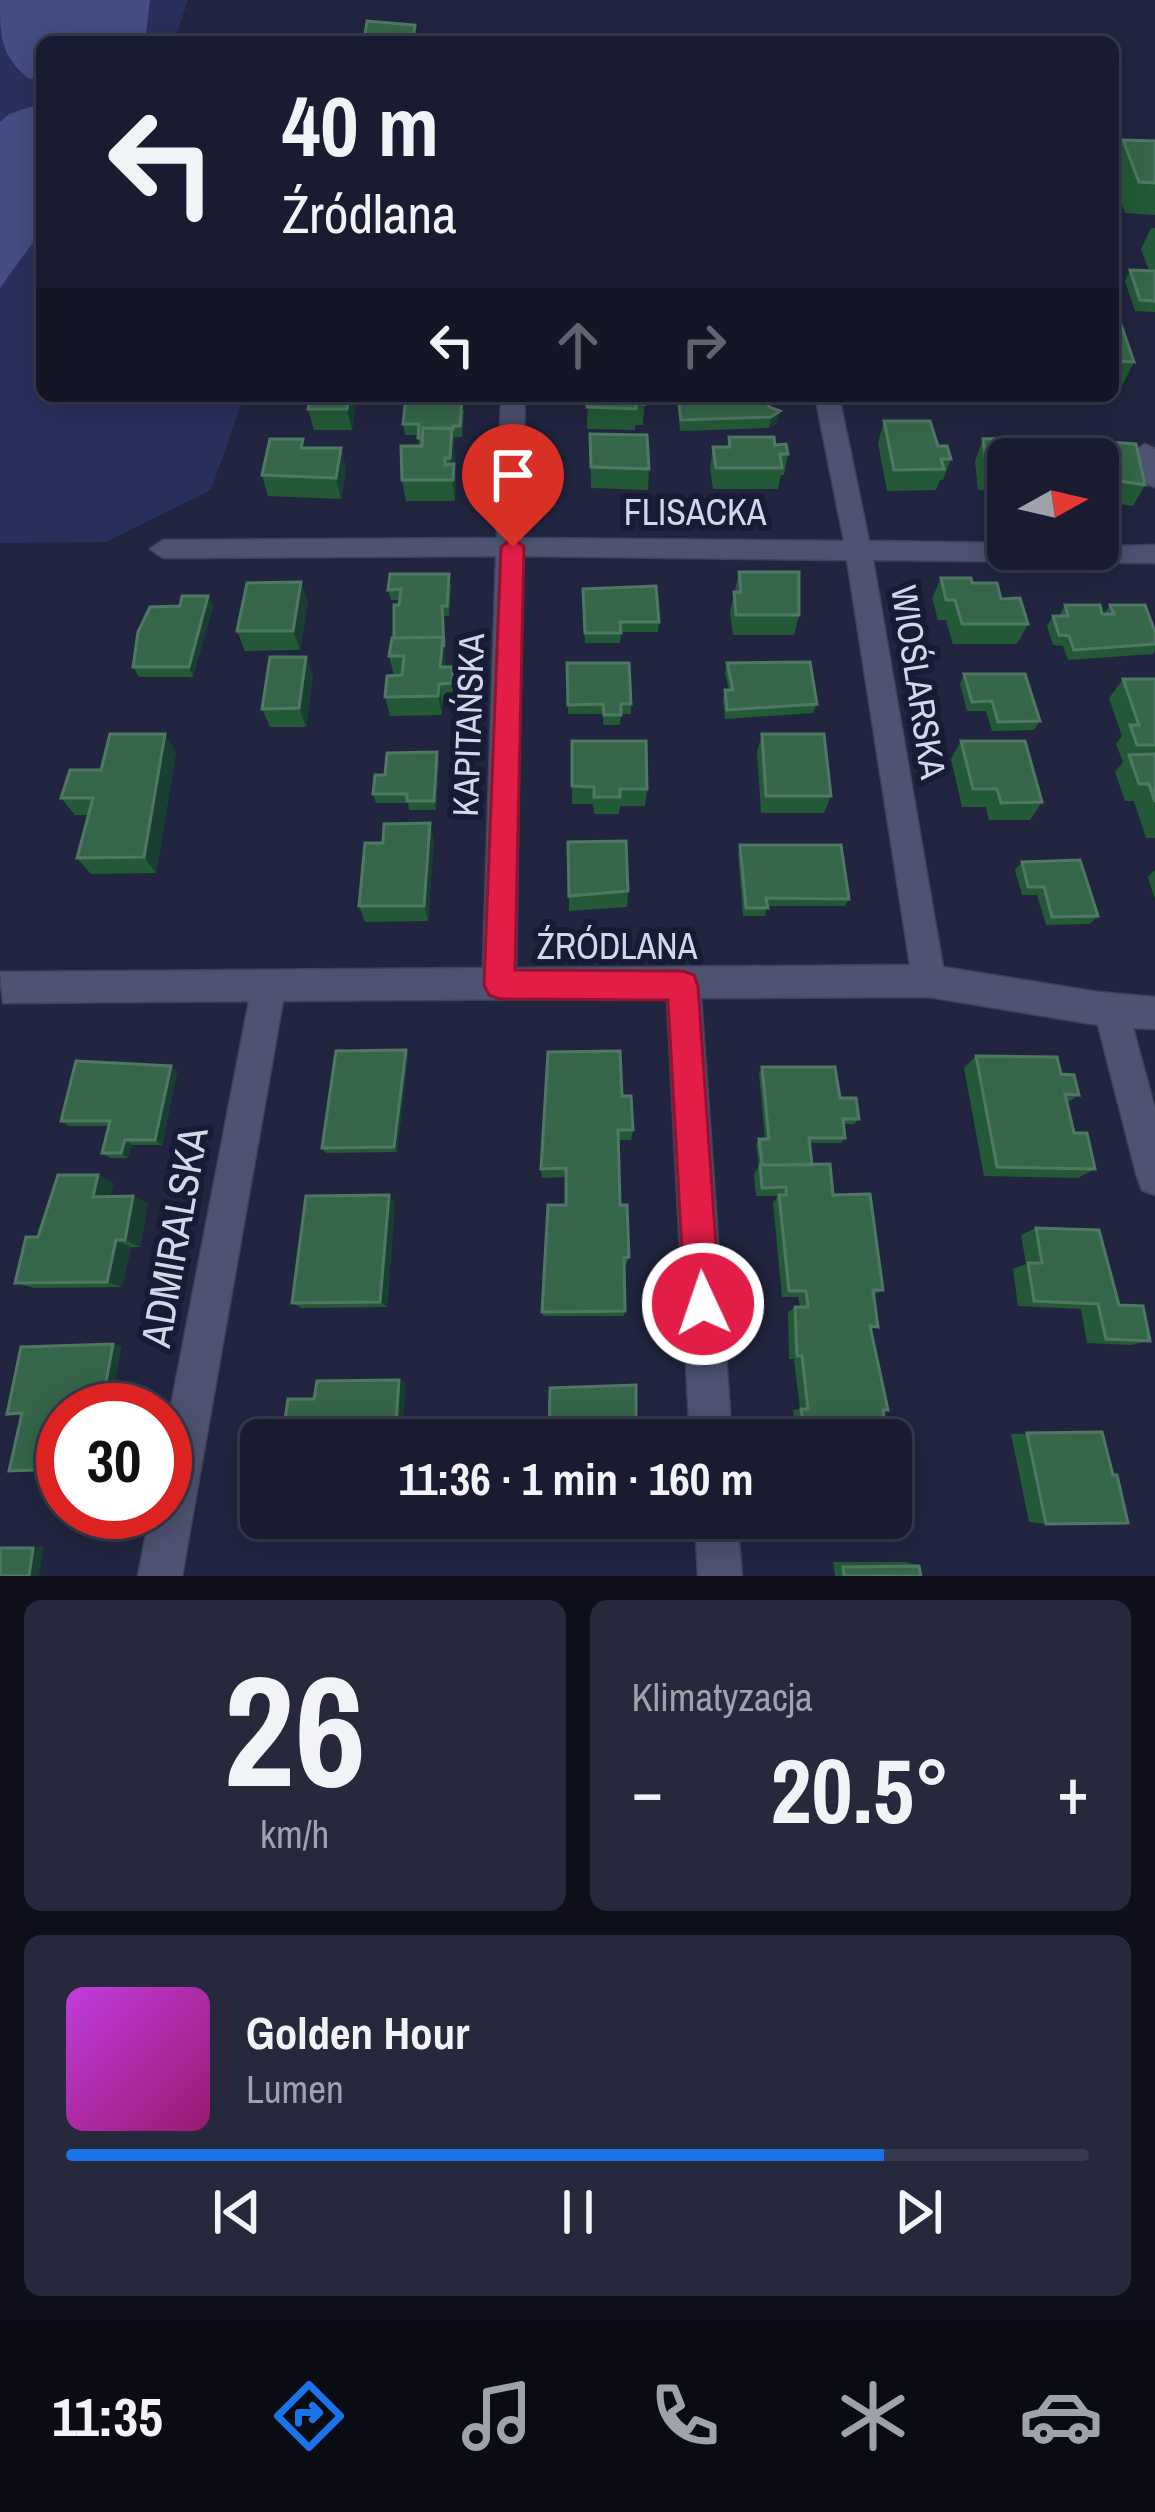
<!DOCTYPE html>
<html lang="pl">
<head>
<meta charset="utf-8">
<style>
	:root { --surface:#191c30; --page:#26293c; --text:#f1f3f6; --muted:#9fa1ab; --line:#373a4c; --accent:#1a73e8 }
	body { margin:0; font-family:"Archivo Narrow",sans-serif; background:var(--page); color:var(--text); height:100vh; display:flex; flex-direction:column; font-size:45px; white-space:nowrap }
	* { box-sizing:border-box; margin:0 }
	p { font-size:39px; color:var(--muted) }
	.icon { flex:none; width:66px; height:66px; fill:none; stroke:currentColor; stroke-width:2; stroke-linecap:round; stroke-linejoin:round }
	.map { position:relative; height:1576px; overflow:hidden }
	.side { display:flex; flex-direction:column; gap:24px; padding:24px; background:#0e0f1a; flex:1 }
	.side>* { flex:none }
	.hud { position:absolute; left:36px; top:36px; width:1083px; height:366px; border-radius:18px; box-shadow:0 6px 30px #0003,0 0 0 3px var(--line); background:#191c30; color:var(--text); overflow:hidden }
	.needle { width:78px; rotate:82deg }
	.tools { position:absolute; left:987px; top:438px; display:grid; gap:24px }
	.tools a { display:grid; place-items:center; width:132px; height:132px; border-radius:18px; background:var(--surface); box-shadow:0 6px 30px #0003,0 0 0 3px var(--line); font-size:60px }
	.speed { position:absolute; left:36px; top:1383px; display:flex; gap:24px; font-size:60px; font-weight:700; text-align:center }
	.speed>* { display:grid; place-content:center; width:156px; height:156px; border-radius:50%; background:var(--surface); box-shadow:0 6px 30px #0003,0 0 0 3px var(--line); line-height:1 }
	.speed .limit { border:18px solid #d22; background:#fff; color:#111 }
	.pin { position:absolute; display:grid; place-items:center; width:102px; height:102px; color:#fff; margin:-123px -51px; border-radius:50% 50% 50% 0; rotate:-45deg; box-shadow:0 0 12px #0007 }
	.pin .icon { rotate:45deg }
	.me { position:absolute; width:132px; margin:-66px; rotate:357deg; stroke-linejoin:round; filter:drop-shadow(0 0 9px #0008) }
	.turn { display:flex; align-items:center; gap:42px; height:252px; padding:0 48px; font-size:54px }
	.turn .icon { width:156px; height:156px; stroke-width:2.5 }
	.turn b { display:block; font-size:84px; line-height:102px }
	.lanes { display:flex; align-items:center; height:114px; padding:0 48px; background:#0003; justify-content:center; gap:60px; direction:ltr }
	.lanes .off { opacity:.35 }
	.big { font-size:90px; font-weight:800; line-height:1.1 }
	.side .tile { flex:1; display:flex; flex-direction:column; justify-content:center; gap:18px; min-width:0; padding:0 42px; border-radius:18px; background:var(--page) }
	.side .dial { align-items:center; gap:0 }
	.dial b { font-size:156px; line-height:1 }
	.song { display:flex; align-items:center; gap:36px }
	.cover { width:144px; height:144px; border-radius:18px; background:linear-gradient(135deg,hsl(290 70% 55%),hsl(320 70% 35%)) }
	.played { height:12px; border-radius:6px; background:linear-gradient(90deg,var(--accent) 80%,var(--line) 80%) }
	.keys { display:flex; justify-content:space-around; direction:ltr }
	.heat { display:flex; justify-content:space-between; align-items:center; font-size:66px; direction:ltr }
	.side .tiles { flex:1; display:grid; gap:24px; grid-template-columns:1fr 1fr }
	.tile:last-child { grid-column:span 2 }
	.trip { position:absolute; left:240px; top:1419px; width:672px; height:120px; border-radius:18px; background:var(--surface); box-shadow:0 6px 30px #0003,0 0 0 3px var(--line); font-weight:800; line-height:120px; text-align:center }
	.tab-bar { display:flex; height:192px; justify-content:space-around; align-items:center; background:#0a0b13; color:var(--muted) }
	.tab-bar .icon { width:84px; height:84px }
	.tab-bar .active { color:var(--accent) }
	.tab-bar b { font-size:54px; color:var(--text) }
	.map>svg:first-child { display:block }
</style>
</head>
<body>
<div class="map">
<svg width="1155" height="1576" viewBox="0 0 1155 1576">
	<rect width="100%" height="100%" fill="#212540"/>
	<!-- green -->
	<path fill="#2a305c" d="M0,0H188L174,42H42V396H244L211,490L106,542L0,543Z"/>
	<!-- water -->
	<path fill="#454d82" d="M0,0H150L145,42H42V77L29,79C0,55 0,36 0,0Z
		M42,103V230L0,288V122L9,114Z"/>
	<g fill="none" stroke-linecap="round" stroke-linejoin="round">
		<!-- minor casing -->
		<g stroke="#3f4258" stroke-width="3">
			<path id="minor" d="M1113,149L1155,151V163L1113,161Z
				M501,396H525L522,538L844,541L815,396H839L869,541L1008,543V549L1155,545V563L873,560L943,967L1098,992L1155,997V1029L1133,1028L1155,1109V1195L1142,1190L1137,1177L1098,1025L929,997L701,998L732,1440H690L667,998L283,1001L182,1576H138L150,1512H165V1437L249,1001L3,1003L0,972L483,968L496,556L163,558L150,549L163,540L497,538ZM522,556L847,560L910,965L516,968Z
				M1145,444L1155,449V487L1146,484L1133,452Z
				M695,1518H737L742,1576H698Z"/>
		</g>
		<!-- minor -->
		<use href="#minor" fill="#4d5371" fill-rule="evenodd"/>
	</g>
	<!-- wall -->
	<path fill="#235936" d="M1123,140L1155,141V215L1125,213L1113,179V165Z
		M1151,228H1155V312L1135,311L1125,281L1130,270L1149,271L1141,249Z
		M1113,313L1134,362L1123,384L1113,383Z
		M311,396H357L352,430H314L308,409Z
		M588,396H645L643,425H635V430L587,429Z
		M677,396H700V398L775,396L773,404H769L778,422L769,428L680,431Z
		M464,410L462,437H454L455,501H406L402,480L419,446L418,435H405L403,424Z
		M884,421L938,446L951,459L943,480H940L936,490L887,491L878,443Z
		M590,434L649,469L648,490L591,488Z
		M729,437L775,445L788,454L784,475H781L778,489H713L710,468L713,447H727Z
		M983,439L1008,459V497L1002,496V491L978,490L975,461Z
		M1107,442L1145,485L1133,506L1098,501V459H1068L1074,446L1104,448Z
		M341,448L346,469L341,499L268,496L262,475Z
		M739,572L799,615L794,635H733L730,612Z
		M941,578L972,583L1001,599L1028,624L1017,644H953L946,620H938L932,598Z
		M451,584L449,616H444L445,667L456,686L455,702L442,703V715L390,716L385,697L394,675L389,656L400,600H391L388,590Z
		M583,589L659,622L658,632H621L620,643H585Z
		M208,596L213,606L193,677H139L133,667L180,606Z
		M308,602L300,650L245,651L237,631Z
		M1065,605L1104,614L1110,605L1155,632V651L1153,654L1068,660L1063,646L1053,645L1047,626L1053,616H1059Z
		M306,657L313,676L306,727H270L262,709Z
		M567,663L631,704V714H621L620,725H603V714H568Z
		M727,663L817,704L813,713L725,719L723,699L725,690H729L725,673Z
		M964,674L1040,721L1034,730L992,731L986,711H967L960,684Z
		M1123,679H1155V838H1146L1134,801H1125L1115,772L1123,762L1116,744L1122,736L1109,698Z
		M762,734L831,796L824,813H761L757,752Z
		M572,741L647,789L645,806H620L619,814H594L593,804H572Z
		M961,741L1042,802L1030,820H989L986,807H962L951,759Z
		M176,752L156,873L91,874L77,858L89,815H75L61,798L101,770Z
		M437,752L439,762L436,810H409L408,803H376L373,794L385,775Z
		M434,840L428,921L365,922L359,906Z
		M740,845L849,899L845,906H767L765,916H743L738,853Z
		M1022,862L1098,916L1090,924L1046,925L1037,895H1022L1015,870Z
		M1155,870V899L1148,877Z
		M628,891L627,907L569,911V896Z
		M406,1050L408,1057L397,1152L326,1153L322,1148Z
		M976,1056L1061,1074L1079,1095L1067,1103L1074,1133L1095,1169L1078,1178L984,1176L964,1068Z
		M171,1066L177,1072L162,1145H132L128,1158H110L102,1153L108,1126H69L61,1121Z
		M762,1067L840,1098L859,1119L854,1124H844L845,1138L841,1143H810L812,1165L833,1195L883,1290L874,1295L878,1327L871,1329L887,1440H796L793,1410L800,1409L794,1359H789L788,1312L795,1307H800L798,1297H782L773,1203L778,1196H756L754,1174L759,1166L756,1144L759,1139H765L759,1073Z
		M622,1096L633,1130L631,1140H618L620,1205L629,1257L627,1264H624L625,1311L624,1316H543L542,1312L566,1205V1177L542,1178L541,1169Z
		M98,1175L113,1184L110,1196H133L148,1204L140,1247H131L122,1287L34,1288L15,1283L38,1237Z
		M389,1195L395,1203L387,1307L302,1308L292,1303Z
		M1036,1228L1119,1305L1150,1341L1131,1345L1087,1343L1081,1309L1018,1306L1013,1269L1026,1264L1021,1235Z
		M1102,1432L1046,1524L1029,1522L1011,1434Z
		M833,1562H906L919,1566L921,1576H835Z"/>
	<!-- shaded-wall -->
	<path fill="#1a3e32" d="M349,396H357L352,430L347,409Z
		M780,411L778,422L769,428L771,417Z
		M453,426L456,485L455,501L450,458Z
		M341,448L346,469L341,499L336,478Z
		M301,582L308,602L300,650L293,631Z
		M208,596L213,606L193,677L189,667Z
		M442,606L446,657L444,686L440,667Z
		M306,657L313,676L306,727L299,708Z
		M453,667L456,686L455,702L452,683Z
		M439,684L442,703V715L438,696Z
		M165,734L176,752L156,873L144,857Z
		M437,752L439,762L436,810L434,801Z
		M430,823L434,840L428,921L424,906Z
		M406,1050L408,1057L397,1152L394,1147Z
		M171,1066L177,1072L162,1145L155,1140Z
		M125,1140L132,1145L128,1158L121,1153Z
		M98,1175L113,1184L109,1205L93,1197Z
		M389,1195L395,1203L387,1307L380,1302Z
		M133,1196L148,1204L140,1247L125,1240Z
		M116,1240L131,1247L122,1287L107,1282Z
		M113,1344L122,1346L110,1410H101Z
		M399,1380L406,1382L402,1440H395Z
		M44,1546L39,1576H29L33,1548Z"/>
	<!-- building -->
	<path fill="#366649" stroke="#4f7862" stroke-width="3" d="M367,21L415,25L413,40L364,41Z
		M1123,140L1155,141V183L1139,182Z
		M1130,270L1155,271V301L1140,300Z
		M1113,313H1117L1134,362L1113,361Z
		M311,396H349L347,409H308Z
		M406,396L462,399L460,426H453V429L423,428L422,438H418L419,424H403Z
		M588,396H645V404L636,403V409L587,407Z
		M678,396H700V398L767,396L769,407L780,411L771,417L681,420Z
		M884,421H930L938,446H947L951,459H941L944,469L894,470Z
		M423,428H452L450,458H445V465L454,464L453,480H402L401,446H422Z
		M590,434L647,435L649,469L591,467Z
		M729,437H774L775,445L786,444L788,454H780L782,468H716L713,447H730Z
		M1036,437L1040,459H1008V470L987,469L983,439Z
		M270,439H303L301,448H341L336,478L262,475Z
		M1107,442L1136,444L1145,485L1098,478V459H1077L1074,446L1108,448Z
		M739,572H799V615H736L734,592H741Z
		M390,574H449L447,606H442L444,647L443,637L394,638V605H399L401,589L388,590Z
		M941,578H971L972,583H997L1001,599L1020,598L1028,624H962L955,600H946Z
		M301,582L293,631H237L247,583Z
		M656,586L659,622H620L621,633H585L583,589Z
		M182,596H208L189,667H133L138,632L150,607L180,606Z
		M1065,605H1100L1102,614H1114L1110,605H1145L1155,632V644L1074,650L1069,636L1059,635L1053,616H1068Z
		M443,637L440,667H453L452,683L439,684L438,696L385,697L387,676L402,675L404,656H389L392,638Z
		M270,657H306L299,708L262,709Z
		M810,662L817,704L727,710L725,690H733L727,663Z
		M567,663H629L631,704H621V715H604L603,704L568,705Z
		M964,674H1025L1040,721L998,722L992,701L972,702Z
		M1123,679H1155V745H1137L1130,725H1139Z
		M110,734H165L144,857L77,858L93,798H61L70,770H101Z
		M762,734H824L831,796H766Z
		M572,741H646L647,789H620V797H594V787L572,786Z
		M961,741H1025L1042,802L1001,803L997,789H973Z
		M437,752L434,801H407V794H373L375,775H385L387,753Z
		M1155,754V802L1149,784H1139L1129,755Z
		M430,823L424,906H359L365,843H383L384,824Z
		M626,841L628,891L569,896L568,842Z
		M740,845H841L849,899L766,898L768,908H746Z
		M1080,860L1098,916L1052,917L1044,887H1028L1022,862Z
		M406,1050L394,1147L322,1148L336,1051Z
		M620,1051L622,1096H631L633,1130H618L620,1205H627L629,1257L624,1258L625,1311L542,1312L548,1205H566V1168L541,1169L548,1052Z
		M976,1056L1057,1057L1061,1074L1074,1075L1079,1095L1065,1094L1074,1133H1087L1095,1169L997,1167Z
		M76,1061L171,1066L155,1140H125L121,1153H102L110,1121H61Z
		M762,1067H835L840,1098H856L859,1119H843L845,1138H809L812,1165H762L759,1139H769Z
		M830,1164L833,1195L870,1194L883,1290H873L878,1327L870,1326L888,1410H883L887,1440H805L801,1409H808L802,1356H797L795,1307H808L806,1291H789L779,1195H786V1187L762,1188L760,1165Z
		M58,1175H98L93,1197L133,1196L125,1240H116L107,1282L15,1283L26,1237H38Z
		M389,1195L380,1302L292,1303L306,1196Z
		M1036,1228L1099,1230L1119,1305L1143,1306L1150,1341L1106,1339L1098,1304L1034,1301L1028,1263H1042Z
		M113,1344L101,1410H63V1469L9,1471L22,1413L7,1414L21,1347Z
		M399,1380L395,1440H408H282L288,1399H314L317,1381Z
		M636,1385V1440H549L550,1388Z
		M1102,1432L1113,1475H1117L1128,1523L1046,1524L1027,1433Z
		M546,1518H626L546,1520Z
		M0,1548H33L29,1576H0Z
		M919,1566L921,1576H844L843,1567Z"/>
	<!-- route -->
	<path fill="#e11d48" stroke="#92132f" stroke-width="3" d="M513,538L524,547L515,970L683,971L694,975L698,986L720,1304L715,1316L703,1322L690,1316L685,1304L668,1000L500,999L489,995L484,985L501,547Z"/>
	<g text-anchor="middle" stroke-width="12" stroke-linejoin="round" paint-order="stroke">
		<!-- street labels -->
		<g font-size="36" fill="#d3d7e8" stroke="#181b35">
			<text x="695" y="525">FLISACKA</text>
			<text transform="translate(919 682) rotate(81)" y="13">WIOŚLARSKA</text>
			<text transform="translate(468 725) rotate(-88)" y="13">KAPITAŃSKA</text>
			<text x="617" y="959">ŹRÓDLANA</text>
		</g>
		<!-- near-street labels -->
		<g font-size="42" fill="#d3d7e8" stroke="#181b35">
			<text transform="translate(174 1237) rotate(-80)" y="15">ADMIRALSKA</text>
		</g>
	</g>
</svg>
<div class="tools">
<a><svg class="needle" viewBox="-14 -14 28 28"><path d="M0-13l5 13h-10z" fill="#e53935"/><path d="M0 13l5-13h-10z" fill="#9fa1ab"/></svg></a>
</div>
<div class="speed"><div class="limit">30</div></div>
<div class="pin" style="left:513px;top:547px;background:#d93025"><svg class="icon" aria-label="arrive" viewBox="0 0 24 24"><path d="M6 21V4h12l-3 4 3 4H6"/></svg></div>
<svg class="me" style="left:703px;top:1304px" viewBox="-20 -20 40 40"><circle r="17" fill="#e11d48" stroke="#fff" stroke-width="3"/><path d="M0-11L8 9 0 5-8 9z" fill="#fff"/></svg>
<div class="trip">11:36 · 1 min · 160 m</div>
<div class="hud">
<div class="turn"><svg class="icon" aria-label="left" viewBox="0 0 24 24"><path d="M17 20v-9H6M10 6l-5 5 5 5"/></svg><div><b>40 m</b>Źródlana</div></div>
<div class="lanes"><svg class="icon" aria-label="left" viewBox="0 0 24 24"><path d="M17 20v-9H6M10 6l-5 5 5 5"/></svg><svg class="icon off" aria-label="ahead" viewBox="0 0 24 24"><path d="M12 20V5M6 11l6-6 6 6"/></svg><svg class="icon off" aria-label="right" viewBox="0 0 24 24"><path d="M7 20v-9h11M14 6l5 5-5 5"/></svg></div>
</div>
</div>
<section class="side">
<div class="tiles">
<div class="tile dial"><b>26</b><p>km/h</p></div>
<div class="tile"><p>Klimatyzacja</p>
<div class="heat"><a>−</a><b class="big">20.5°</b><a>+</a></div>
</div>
<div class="tile">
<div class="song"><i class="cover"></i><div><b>Golden Hour</b><p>Lumen</p></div></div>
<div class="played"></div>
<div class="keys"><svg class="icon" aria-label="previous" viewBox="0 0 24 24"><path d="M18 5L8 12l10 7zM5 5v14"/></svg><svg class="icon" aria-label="pause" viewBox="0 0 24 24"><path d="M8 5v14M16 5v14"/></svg><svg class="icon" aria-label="next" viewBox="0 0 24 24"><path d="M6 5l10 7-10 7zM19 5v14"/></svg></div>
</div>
</div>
</section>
<nav class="tab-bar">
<b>11:35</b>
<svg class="icon active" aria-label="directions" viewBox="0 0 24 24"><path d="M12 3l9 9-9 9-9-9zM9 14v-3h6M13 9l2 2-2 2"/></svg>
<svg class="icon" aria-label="music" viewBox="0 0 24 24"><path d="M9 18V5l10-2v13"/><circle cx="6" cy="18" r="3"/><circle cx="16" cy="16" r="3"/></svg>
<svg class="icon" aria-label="phone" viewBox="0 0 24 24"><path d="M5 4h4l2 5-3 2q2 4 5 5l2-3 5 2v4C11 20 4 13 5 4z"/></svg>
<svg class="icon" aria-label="climate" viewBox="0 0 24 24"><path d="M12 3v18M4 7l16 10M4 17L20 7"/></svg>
<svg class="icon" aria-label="car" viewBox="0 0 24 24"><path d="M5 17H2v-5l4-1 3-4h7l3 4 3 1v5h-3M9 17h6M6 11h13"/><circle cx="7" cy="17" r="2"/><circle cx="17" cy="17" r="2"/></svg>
</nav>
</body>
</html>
